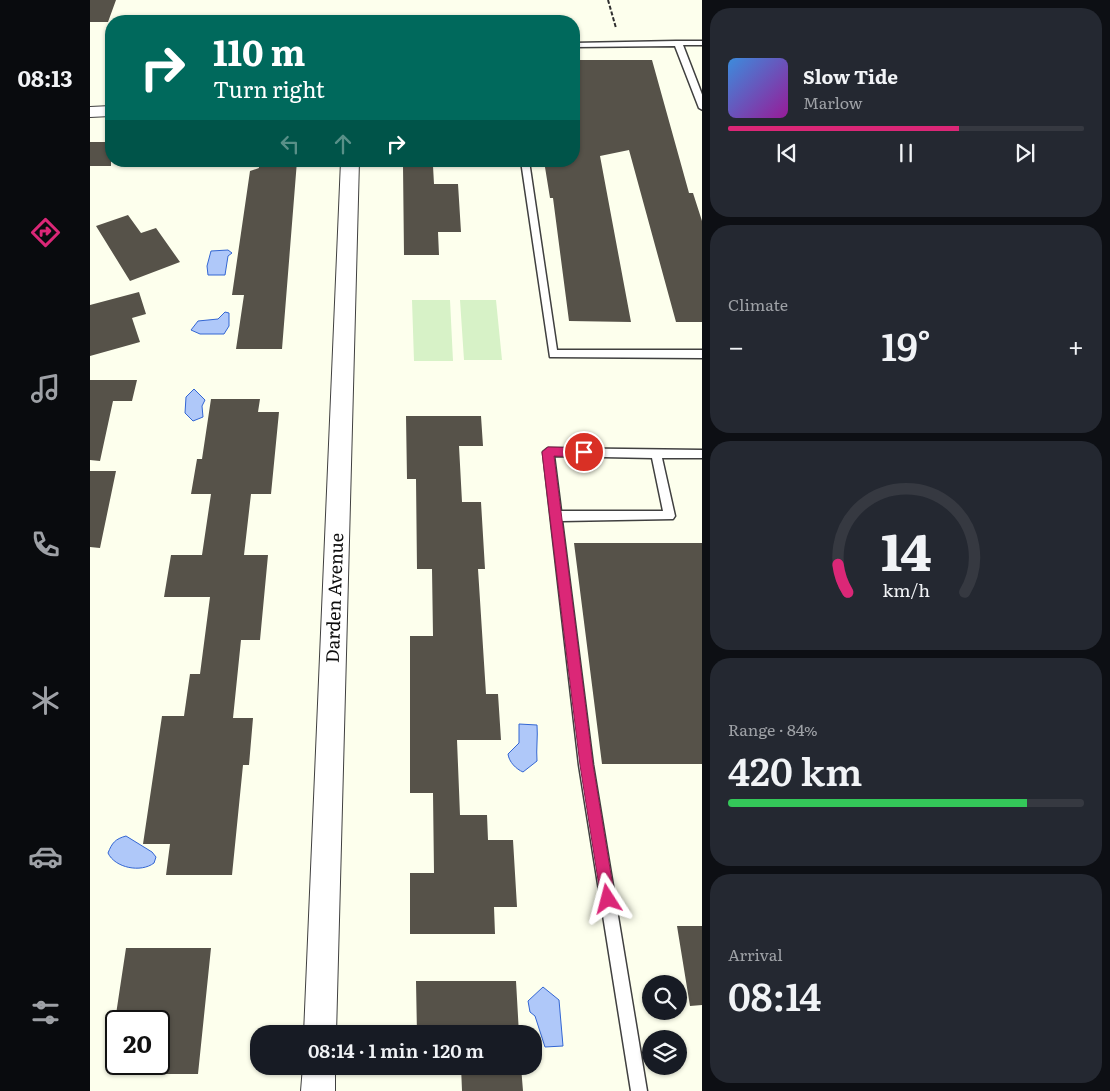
<!DOCTYPE html>
<html lang="en">
<head>
<meta charset="utf-8">
<style>
	:root { --surface:#171b24; --page:#242831; --text:#f1f3f6; --muted:#9ea1a6; --line:#363941; --accent:#db2777 }
	body { margin:0; font-family:Literata,serif; background:var(--page); color:var(--text); height:100vh; display:flex; flex-direction:column; font-size:19px; white-space:nowrap }
	* { box-sizing:border-box; margin:0 }
	p { font-size:16px; color:var(--muted) }
	.icon { flex:none; width:28px; height:28px; fill:none; stroke:currentColor; stroke-width:2; stroke-linecap:round; stroke-linejoin:round }
	.map { position:relative; flex:1; overflow:hidden }
	.details { display:flex; flex-direction:column; gap:8px; padding:8px; background:#0d0f14; width:408px }
	.details>* { flex:none }
	.top-card { position:absolute; left:15px; top:15px; width:475px; height:152px; border-radius:20px; box-shadow:0 1px 4px #0004; background:#00695c; color:#fff; overflow:hidden }
	.buttons { position:absolute; left:552px; top:975px; display:grid; gap:10px }
	.buttons a { display:grid; place-items:center; width:45px; height:45px; border-radius:50%; background:var(--surface); box-shadow:0 1px 4px #0004; font-size:25px }
	.speed { position:absolute; left:15px; top:1010px; display:flex; gap:10px; font-size:25px; font-weight:700; text-align:center }
	.speed>* { display:grid; place-content:center; width:65px; height:65px; border-radius:50%; background:var(--surface); box-shadow:0 1px 4px #0004; line-height:1 }
	.speed .limit { border:2px solid #111; border-radius:8px; background:#fff; color:#111 }
	.pin { position:absolute; display:grid; place-items:center; width:42px; height:42px; color:#fff; margin:-21px; border:2px solid #fff; border-radius:50%; box-shadow:0 1px 5px #0007 }
	.me { position:absolute; width:55px; margin:-28px; rotate:351deg; stroke-linejoin:round; filter:drop-shadow(0 0 4px #0008) }
	.turn { display:flex; align-items:center; gap:18px; height:105px; padding:0 25px; font-size:22px }
	.turn .icon { width:65px; height:65px; stroke-width:2.5 }
	.turn b { display:block; font-size:35px; line-height:42px }
	.lanes { display:flex; align-items:center; height:48px; padding:0 25px; background:#0003; justify-content:center; gap:25px; direction:ltr }
	.lanes .off { opacity:.35 }
	.big { font-size:38px; font-weight:600; line-height:1.1 }
	.details .card { flex:1; display:flex; flex-direction:column; justify-content:center; gap:8px; min-width:0; padding:0 18px; border-radius:20px; background:var(--page) }
	.details .dial { align-items:center; gap:0 }
	.dial svg { height:130px; overflow:visible; fill:none; stroke:var(--line); stroke-width:7; stroke-linecap:round; text-anchor:middle }
	.dial text { fill:var(--text); stroke:none }
	.song { display:flex; align-items:center; gap:15px }
	.cover { width:60px; height:60px; border-radius:8px; background:linear-gradient(135deg,hsl(210 70% 55%),hsl(300 70% 35%)) }
	.played { height:5px; border-radius:2px; background:linear-gradient(90deg,var(--accent) 65%,var(--line) 65%) }
	.keys { display:flex; justify-content:space-around; direction:ltr }
	.heat { display:flex; justify-content:space-between; align-items:center; font-size:28px; direction:ltr }
	.charge { height:8px; border-radius:4px; background:linear-gradient(90deg,#34c759 84%,var(--line) 0) }
	.trip { position:absolute; left:160px; top:1025px; width:292px; height:50px; border-radius:20px; background:var(--surface); box-shadow:0 1px 4px #0004; font-weight:600; line-height:50px; text-align:center }
	main { display:flex; flex:1; min-height:0 }
	.menu { display:flex; flex-direction:column; width:90px; justify-content:space-around; align-items:center; background:#090b0e; color:var(--muted) }
	.menu .icon { width:35px; height:35px }
	.menu .active { color:var(--accent) }
	.menu b { font-size:22px; color:var(--text) }
	.map>svg:first-child { display:block }
</style>
</head>
<body>
<main>
<nav class="menu">
<b>08:13</b>
<svg class="icon active" aria-label="directions" viewBox="0 0 24 24"><path d="M12 3l9 9-9 9-9-9zM9 14v-3h6M13 9l2 2-2 2"/></svg>
<svg class="icon" aria-label="music" viewBox="0 0 24 24"><path d="M9 18V5l10-2v13"/><circle cx="6" cy="18" r="3"/><circle cx="16" cy="16" r="3"/></svg>
<svg class="icon" aria-label="phone" viewBox="0 0 24 24"><path d="M5 4h4l2 5-3 2q2 4 5 5l2-3 5 2v4C11 20 4 13 5 4z"/></svg>
<svg class="icon" aria-label="climate" viewBox="0 0 24 24"><path d="M12 3v18M4 7l16 10M4 17L20 7"/></svg>
<svg class="icon" aria-label="car" viewBox="0 0 24 24"><path d="M5 17H2v-5l4-1 3-4h7l3 4 3 1v5h-3M9 17h6M6 11h13"/><circle cx="7" cy="17" r="2"/><circle cx="17" cy="17" r="2"/></svg>
<svg class="icon" aria-label="filters" viewBox="0 0 24 24"><path d="M4 7h16M4 17h16"/><circle cx="9" cy="7" r="2"/><circle cx="15" cy="17" r="2"/></svg>
</nav>
<div class="map">
<svg width="613" height="1091" viewBox="0 0 613 1091">
	<rect width="100%" height="100%" fill="#fdffed"/>
	<!-- pitch -->
	<path fill="#d7f2c7" d="M322,300H360L363,361H324Z
		M370,300H406L412,360H374Z"/>
	<!-- water -->
	<path fill="#afc8f9" stroke="#3366d3" d="M138,250L142,253L138,256L135,275H118L117,266L121,251Z
		M135,312L139,313V326L134,334H110L101,330L108,321L128,319Z
		M104,389L115,400L112,406L113,417L103,421L95,413L96,397Z
		M429,724L447,725C448,737 446,749 447,761L433,772C426,769 419,762 418,754L429,743Z
		M36,836L62,852L66,857L64,863C51,873 25,868 18,853C22,843 25,839 36,836Z
		M453,987L469,1000L473,1046L455,1047L445,1016L440,1012L438,1001Z"/>
	<!-- building -->
	<path fill="#565249" d="M0,0H26L18,22H0Z
		M484,60H562L599,193H603L613,224V322H586L539,150L510,156L541,322L479,321L463,198H460L454,161H484Z
		M0,142H21V166H0Z
		M168,161H207L192,349H146L154,295H142L160,171L169,168Z
		M313,166H343L344,184H368L371,232H348L349,255H314Z
		M38,215L51,233L66,228L90,262L40,281L6,226Z
		M49,292L56,314L42,318L50,342L0,356V305Z
		M0,380H47L42,401H23L10,461L0,460Z
		M121,399H170L168,412H189L181,494H161L154,555H178L170,640H151L143,718H163L159,765H153L142,875H76L80,844H53L72,716H94L100,674H110L120,597H74L81,555H112L121,494H101L107,459H112Z
		M316,416H391L393,446H369L372,502H391L395,569H388L396,694H408L411,740H367L370,815H397L398,840H423L427,907H404L405,934H320V873H344L343,793H320V636H343L342,569H327L326,479H317Z
		M0,471H26L10,548L0,547Z
		M484,543H613V764H512Z
		M587,926H613V1005L600,1006Z
		M36,948H121L108,1074H69V1021H25Z
		M326,981H426L429,1034H327Z
		M371,1066H431L433,1091H372Z"/>
	<g fill="none" stroke-linecap="round" stroke-linejoin="round">
		<!-- service casing -->
		<g stroke="#404040" stroke-width="3">
			<path id="service" d="M586,41H613V45H593L613,97V110L609,108L585,46L484,47V43Z
				M431,161H439L467,350H613V358L460,357Z
				M458,448L613,450V458H572L585,516L583,519L472,521L503,765L557,1091H541L489,765L453,452ZM464,456L562,458L573,511H471Z"/>
		</g>
		<!-- minor casing -->
		<g stroke="#404040" stroke-width="2">
			<path id="minor" d="M21,106V116L0,117V107Z
				M251,161H269L246,1034H214Z
				M213,1066H245V1091H211Z"/>
		</g>
		<!-- path -->
		<path stroke="#2f2f2f" stroke-width="2" stroke-dasharray="4 2" stroke-linecap="butt" d="M518,0L526,28"/>
		<!-- service -->
		<use href="#service" fill="#fff" fill-rule="evenodd"/>
		<!-- minor -->
		<use href="#minor" fill="#fff" fill-rule="evenodd"/>
	</g>
	<!-- route -->
	<path fill="#db2777" stroke="#8e194d" d="M458,447L494,448L499,452L494,457L464,456L503,765L525,899L523,904L518,906L513,904L511,899L490,765L452,452Z"/>
	<g text-anchor="middle" stroke-width="5" stroke-linejoin="round" paint-order="stroke">
		<!-- street labels -->
		<g font-size="18" fill="#0d0d0d" stroke="#fff">
			<text transform="translate(245 598) rotate(-88)" y="6">Darden Avenue</text>
		</g>
	</g>
</svg>
<div class="buttons">
<a><svg class="icon" aria-label="search" viewBox="0 0 24 24"><circle cx="10" cy="10" r="6"/><path d="M15 15l6 6"/></svg></a>
<a><svg class="icon" aria-label="layers" viewBox="0 0 24 24"><path d="M12 4l9 5-9 5-9-5zM3 14l9 5 9-5"/></svg></a>
</div>
<div class="speed"><div class="limit">20</div></div>
<div class="pin" style="left:494px;top:452px;background:#d93025"><svg class="icon" aria-label="arrive" viewBox="0 0 24 24"><path d="M6 21V4h12l-3 4 3 4H6"/></svg></div>
<svg class="me" style="left:518px;top:899px" viewBox="-20 -20 40 40"><path d="M0-17L14 15 0 8-14 15z" fill="#db2777" stroke="#fff" stroke-width="4"/></svg>
<div class="trip">08:14 · 1 min · 120 m</div>
<div class="top-card">
<div class="turn"><svg class="icon" aria-label="right" viewBox="0 0 24 24"><path d="M7 20v-9h11M14 6l5 5-5 5"/></svg><div><b>110 m</b>Turn right</div></div>
<div class="lanes"><svg class="icon off" aria-label="left" viewBox="0 0 24 24"><path d="M17 20v-9H6M10 6l-5 5 5 5"/></svg><svg class="icon off" aria-label="ahead" viewBox="0 0 24 24"><path d="M12 20V5M6 11l6-6 6 6"/></svg><svg class="icon" aria-label="right" viewBox="0 0 24 24"><path d="M7 20v-9h11M14 6l5 5-5 5"/></svg></div>
</div>
</div>
<section class="details">
<div class="card">
<div class="song"><i class="cover"></i><div><b>Slow Tide</b><p>Marlow</p></div></div>
<div class="played"></div>
<div class="keys"><svg class="icon" aria-label="previous" viewBox="0 0 24 24"><path d="M18 5L8 12l10 7zM5 5v14"/></svg><svg class="icon" aria-label="pause" viewBox="0 0 24 24"><path d="M8 5v14M16 5v14"/></svg><svg class="icon" aria-label="next" viewBox="0 0 24 24"><path d="M6 5l10 7-10 7zM19 5v14"/></svg></div>
</div>
<div class="card"><p>Climate</p>
<div class="heat"><a>−</a><b class="big">19°</b><a>+</a></div>
</div>
<div class="card dial"><svg viewBox="0 0 100 80">
<path d="M14 69A42 42 0 1 1 86 69"/>
<path d="M14 69A42 42 0 0 1 8 52" stroke="#db2777"/>
<text x="50" y="56" font-size="32" font-weight="700">14</text>
<text x="50" y="72" font-size="11">km/h</text>
</svg></div>
<div class="card"><p>Range · 84%</p><b class="big">420 km</b><div class="charge"></div></div>
<div class="card"><p>Arrival</p><b class="big">08:14</b></div>
</section>
</main>
</body>
</html>
